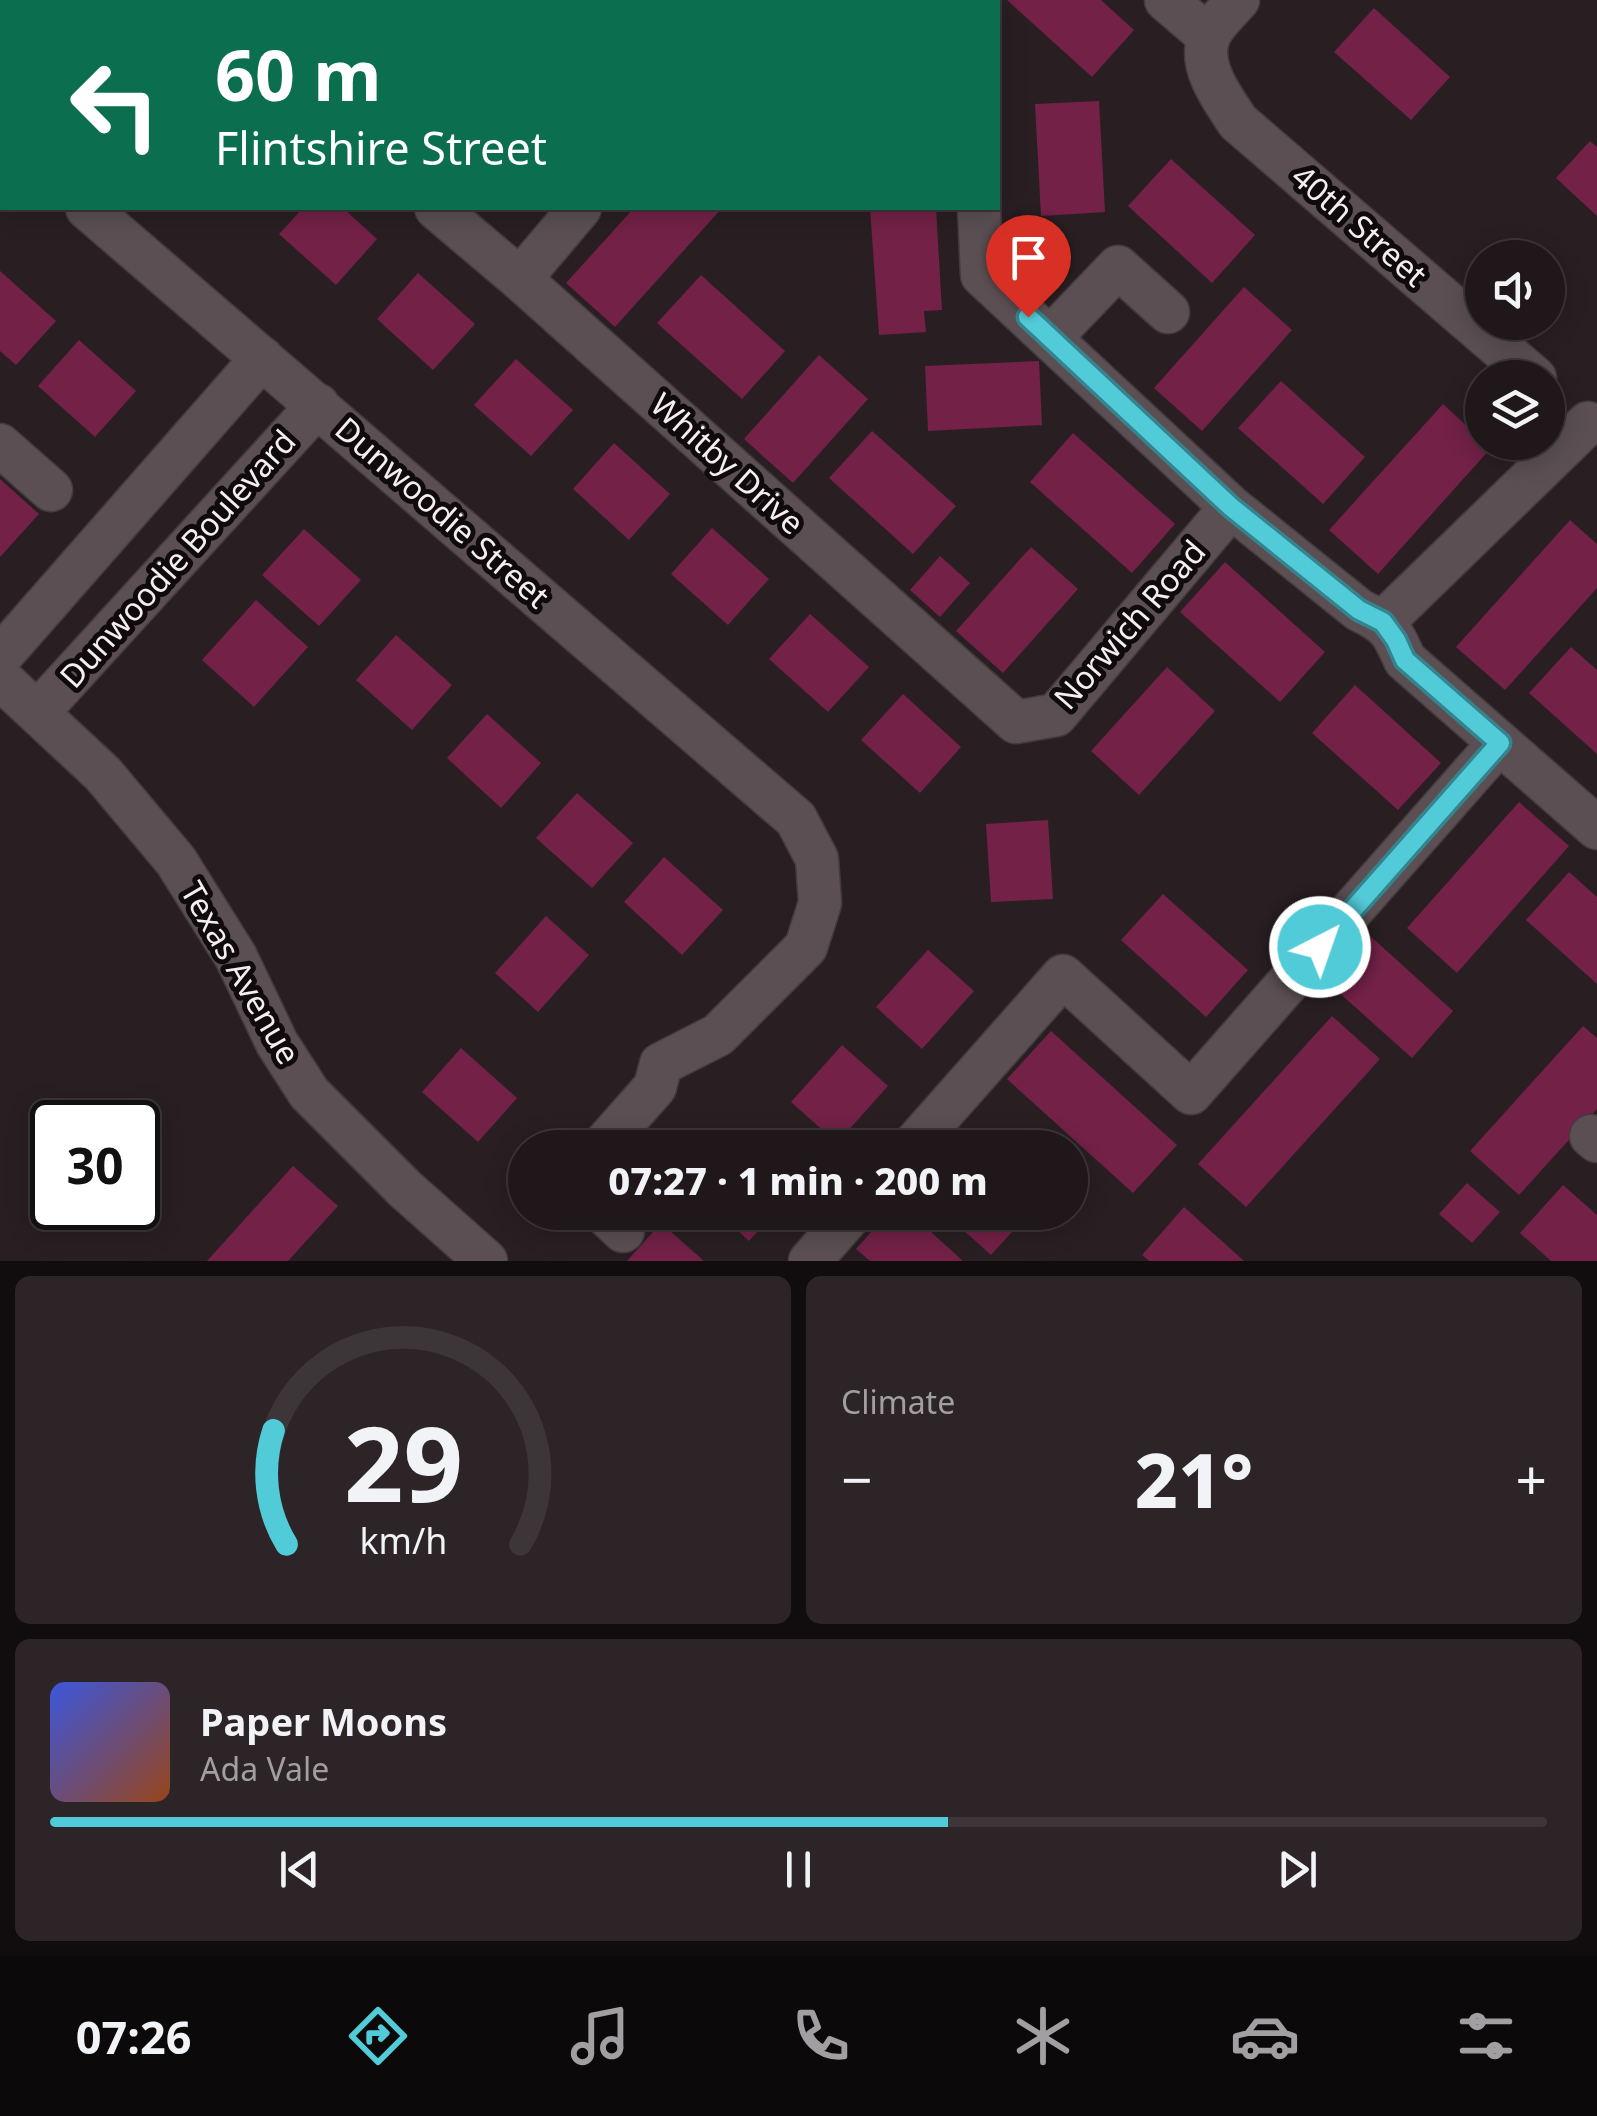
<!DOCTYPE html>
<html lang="en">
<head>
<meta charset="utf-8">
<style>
	:root { --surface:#1f171a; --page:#2c2427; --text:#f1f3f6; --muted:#a19fa2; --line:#3c3639; --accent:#52cbd9 }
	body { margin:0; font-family:"Noto Sans",sans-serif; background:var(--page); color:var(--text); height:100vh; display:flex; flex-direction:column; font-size:38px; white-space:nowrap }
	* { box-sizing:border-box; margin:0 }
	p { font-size:32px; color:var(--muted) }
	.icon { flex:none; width:55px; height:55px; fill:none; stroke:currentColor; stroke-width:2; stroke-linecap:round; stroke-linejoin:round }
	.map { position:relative; height:1261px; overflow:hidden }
	.side { display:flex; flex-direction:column; gap:15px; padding:15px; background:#110d0e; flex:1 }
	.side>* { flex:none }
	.guide { position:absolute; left:0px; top:0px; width:1000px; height:210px; box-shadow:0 5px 25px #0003,0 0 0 2px var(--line); background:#0b6e4f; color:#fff; overflow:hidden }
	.controls { position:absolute; left:1465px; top:240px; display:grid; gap:20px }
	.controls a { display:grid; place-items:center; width:100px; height:100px; border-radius:50%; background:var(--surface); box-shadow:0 5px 25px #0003,0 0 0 2px var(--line); font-size:50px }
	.speed { position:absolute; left:30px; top:1100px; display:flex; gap:20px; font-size:50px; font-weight:700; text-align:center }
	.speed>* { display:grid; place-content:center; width:130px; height:130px; border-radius:50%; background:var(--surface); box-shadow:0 5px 25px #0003,0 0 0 2px var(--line); line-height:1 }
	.speed .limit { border:5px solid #111; border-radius:15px; background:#fff; color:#111 }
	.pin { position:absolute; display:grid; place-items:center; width:85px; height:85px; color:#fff; margin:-102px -42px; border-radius:50% 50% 50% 0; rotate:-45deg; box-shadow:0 0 10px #0007 }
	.pin .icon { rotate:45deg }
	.me { position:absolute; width:110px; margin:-55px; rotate:41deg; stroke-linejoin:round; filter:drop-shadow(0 0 8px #0008) }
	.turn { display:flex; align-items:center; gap:35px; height:210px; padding:0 50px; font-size:45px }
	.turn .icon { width:130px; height:130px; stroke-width:2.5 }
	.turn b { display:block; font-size:70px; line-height:85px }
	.big { font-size:75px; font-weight:800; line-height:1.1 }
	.side .card { flex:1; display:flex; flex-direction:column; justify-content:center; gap:15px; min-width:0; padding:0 35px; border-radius:15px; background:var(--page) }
	.side .dial { align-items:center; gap:0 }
	.dial svg { height:260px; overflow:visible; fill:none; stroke:var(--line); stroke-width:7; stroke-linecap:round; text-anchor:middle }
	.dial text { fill:var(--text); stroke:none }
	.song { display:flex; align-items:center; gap:30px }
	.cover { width:120px; height:120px; border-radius:15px; background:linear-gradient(135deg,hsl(230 70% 55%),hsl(20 70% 35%)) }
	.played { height:10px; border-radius:5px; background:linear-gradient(90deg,var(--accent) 60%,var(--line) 60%) }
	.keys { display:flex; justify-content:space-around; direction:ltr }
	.heat { display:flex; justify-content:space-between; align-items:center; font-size:55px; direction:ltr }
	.side .tiles { flex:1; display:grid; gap:15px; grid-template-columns:1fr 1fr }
	.card:last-child { grid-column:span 2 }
	.trip { position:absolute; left:508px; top:1130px; width:580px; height:100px; border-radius:50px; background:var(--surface); box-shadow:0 5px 25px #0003,0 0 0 2px var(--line); font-weight:800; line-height:100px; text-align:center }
	.menu { display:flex; height:160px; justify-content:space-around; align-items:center; background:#0c090a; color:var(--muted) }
	.menu .icon { width:70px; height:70px }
	.menu .selected { color:var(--accent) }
	.menu b { font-size:45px; color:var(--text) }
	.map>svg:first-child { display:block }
</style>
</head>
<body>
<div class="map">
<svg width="1597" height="1261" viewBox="0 0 1597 1261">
	<rect width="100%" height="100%" fill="#291f23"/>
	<!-- building -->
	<path fill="#732147" d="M1007,0H1101L1134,30L1092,77Z
		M1374,8L1450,77L1411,120L1334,52Z
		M1099,101L1105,212L1041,216L1035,104Z
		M1590,141L1597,147V216L1556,178Z
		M1171,159L1255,235L1212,283L1128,206Z
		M303,208H343L377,239L336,285L279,234Z
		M634,208H722L615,327L566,283Z
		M870,208H936L942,310L924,311L926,332L879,335Z
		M0,271L56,321L16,365L0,351Z
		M418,273L475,324L433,370L377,319Z
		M701,275L785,351L742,399L657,323Z
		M1244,287L1292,330L1202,431L1154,388Z
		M79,340L136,391L95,437L38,386Z
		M819,355L868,399L793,483L744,439Z
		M516,359L573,410L531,456L474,405Z
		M1039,361L1042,425L928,431L925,366Z
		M1281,381L1365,457L1323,504L1238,428Z
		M1443,404L1482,440V442L1491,448L1378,574L1329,530Z
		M872,431L956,506L913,554L829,478Z
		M1073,433L1175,524L1132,573L1030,482Z
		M614,443L670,494L629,540L573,489Z
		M0,479L39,514L0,557Z
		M1570,520L1597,544V588L1505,690L1456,647Z
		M712,528L769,579L728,625L671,574Z
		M304,529L361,580L319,626L262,575Z
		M1031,547L1078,589L1003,673L956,631Z
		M940,556L970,583L940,617L910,590Z
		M1225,562L1325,652L1280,702L1180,612Z
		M256,600L308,647L254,707L202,660Z
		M810,614L869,667L828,712L769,659Z
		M396,635L452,685L412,730L356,680Z
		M1571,647L1597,670V754L1529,693Z
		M1167,667L1215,711L1139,795L1091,751Z
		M1355,685L1441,763L1398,810L1312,733Z
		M903,694L961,747L920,793L861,740Z
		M487,714L541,763L501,808L447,758Z
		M577,793L633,843L592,888L536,838Z
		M1519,802L1569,846L1457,973L1407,928Z
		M1048,820L1053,899L991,902L986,824Z
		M664,857L723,910L682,955L624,902Z
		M1569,872L1597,897V984L1526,920Z
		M1163,894L1248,970L1206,1017L1121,940Z
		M546,916L589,955L538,1012L495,973Z
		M1368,934L1453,1011L1412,1058L1326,981Z
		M928,950L974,991L922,1049L876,1007Z
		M1332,1016L1380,1059L1246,1207L1198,1164Z
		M1583,1026L1597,1038V1109L1519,1195L1470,1151Z
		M1051,1031L1177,1145L1133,1193L1007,1079Z
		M842,1045L888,1086L837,1143L791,1102Z
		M461,1048L517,1098L478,1142L422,1092Z
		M1019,1128L1041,1148H1001Z
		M293,1166L338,1206L288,1261H207Z
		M1467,1183L1500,1212L1472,1243L1439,1214Z
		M1563,1185L1597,1215V1261H1551L1520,1233Z
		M1184,1207L1244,1261H1149L1142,1255Z
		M718,1212H775L749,1241Z
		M889,1212H909L963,1261H870L856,1249Z
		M943,1212H1030L991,1255Z
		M661,1223L704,1261H627Z"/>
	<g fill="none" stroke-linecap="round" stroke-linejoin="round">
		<!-- minor casing -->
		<g stroke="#443b3e" stroke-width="45">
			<path id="minor" d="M193,0L196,2
				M651,0L652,2
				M967,0V2
				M1166,0L1208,36
				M1238,0C1229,10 1212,26 1208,39C1199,68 1223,99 1238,122L1535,378
				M0,132L2,134
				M87,208L796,819L817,859L820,903L806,947L718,1035L661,1064L655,1087L601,1148
				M436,208L520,279L1016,722L1056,715L1231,507
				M979,208L982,275L1231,507L1359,610C1389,625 1391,629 1405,660L1597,828
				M520,279L580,208
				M1050,338L1118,267L1168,312
				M0,445L51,490
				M1383,622L1588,423
				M0,657L262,358
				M0,678L103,774L176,861L236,957L277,1043L309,1093L405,1189L486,1261
				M38,712L318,405
				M1591,1136L1597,1141
				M911,1148L1063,976L1191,1093L1499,743
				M603,1212L623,1231
				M810,1261L853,1212"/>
		</g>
		<!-- minor -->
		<use href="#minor" stroke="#5b4f53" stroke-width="42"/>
	</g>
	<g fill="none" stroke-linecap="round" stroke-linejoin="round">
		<!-- route casing -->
		<g stroke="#35848d" stroke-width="25">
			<path id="route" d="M1028,317L1231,507L1359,610L1383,622L1396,640L1405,660L1500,743L1320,947"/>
		</g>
		<!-- route -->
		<use href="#route" stroke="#52cbd9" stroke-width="18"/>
	</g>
	<g text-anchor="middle" stroke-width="10" stroke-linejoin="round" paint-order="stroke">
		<!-- street labels -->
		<g font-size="32" fill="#f5eef0" stroke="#0f0b0c">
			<text transform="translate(1359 226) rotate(41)" y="11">40th Street</text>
			<text transform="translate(727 464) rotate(42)" y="11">Whitby Drive</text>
			<text transform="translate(442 513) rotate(41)" y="11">Dunwoodie Street</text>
			<text transform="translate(178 559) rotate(-48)" y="11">Dunwoodie Boulevard</text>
			<text transform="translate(1130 625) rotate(-49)" y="11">Norwich Road</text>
			<text transform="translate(240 973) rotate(60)" y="11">Texas Avenue</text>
		</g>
	</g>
</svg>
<div class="controls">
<a><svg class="icon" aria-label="sound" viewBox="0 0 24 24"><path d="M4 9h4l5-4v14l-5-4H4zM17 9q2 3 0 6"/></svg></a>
<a><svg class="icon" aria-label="layers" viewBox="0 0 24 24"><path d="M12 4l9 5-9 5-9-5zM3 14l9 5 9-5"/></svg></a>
</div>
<div class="speed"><div class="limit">30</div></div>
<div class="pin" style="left:1028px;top:317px;background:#d93025"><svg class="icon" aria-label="arrive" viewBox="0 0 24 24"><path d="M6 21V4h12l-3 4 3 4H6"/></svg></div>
<svg class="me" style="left:1320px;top:947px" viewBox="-20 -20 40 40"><circle r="17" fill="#52cbd9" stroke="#fff" stroke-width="3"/><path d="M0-11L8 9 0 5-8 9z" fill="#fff"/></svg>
<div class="trip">07:27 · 1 min · 200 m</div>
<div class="guide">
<div class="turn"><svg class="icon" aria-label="left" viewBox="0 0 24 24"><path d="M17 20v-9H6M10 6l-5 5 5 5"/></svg><div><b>60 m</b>Flintshire Street</div></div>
</div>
</div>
<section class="side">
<div class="tiles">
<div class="card dial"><svg viewBox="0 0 100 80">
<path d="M14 69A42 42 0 1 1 86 69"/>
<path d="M14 69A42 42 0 0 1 10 34" stroke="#52cbd9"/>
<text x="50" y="56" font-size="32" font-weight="700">29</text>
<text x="50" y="72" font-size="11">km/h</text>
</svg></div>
<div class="card"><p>Climate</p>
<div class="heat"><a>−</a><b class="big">21°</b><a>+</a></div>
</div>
<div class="card">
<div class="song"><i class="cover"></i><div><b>Paper Moons</b><p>Ada Vale</p></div></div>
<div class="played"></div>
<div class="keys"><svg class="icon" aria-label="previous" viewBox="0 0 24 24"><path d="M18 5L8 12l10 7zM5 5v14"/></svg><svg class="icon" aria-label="pause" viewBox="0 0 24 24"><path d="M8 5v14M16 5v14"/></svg><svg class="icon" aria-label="next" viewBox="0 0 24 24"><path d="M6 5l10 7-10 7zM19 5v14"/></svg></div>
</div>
</div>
</section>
<nav class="menu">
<b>07:26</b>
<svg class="icon selected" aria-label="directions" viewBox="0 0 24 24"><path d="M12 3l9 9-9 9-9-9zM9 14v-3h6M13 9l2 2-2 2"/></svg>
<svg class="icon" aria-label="music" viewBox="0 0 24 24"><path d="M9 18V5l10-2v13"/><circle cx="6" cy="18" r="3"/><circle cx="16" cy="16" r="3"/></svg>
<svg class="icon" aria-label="phone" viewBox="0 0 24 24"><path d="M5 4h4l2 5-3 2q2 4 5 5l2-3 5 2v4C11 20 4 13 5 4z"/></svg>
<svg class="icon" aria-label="climate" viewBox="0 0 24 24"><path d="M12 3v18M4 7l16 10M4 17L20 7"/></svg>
<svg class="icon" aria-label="car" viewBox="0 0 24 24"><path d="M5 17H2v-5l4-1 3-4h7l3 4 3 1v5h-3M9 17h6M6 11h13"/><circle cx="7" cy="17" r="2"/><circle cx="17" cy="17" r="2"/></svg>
<svg class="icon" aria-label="filters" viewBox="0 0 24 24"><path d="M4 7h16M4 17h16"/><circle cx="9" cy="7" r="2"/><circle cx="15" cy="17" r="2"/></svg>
</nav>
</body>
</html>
